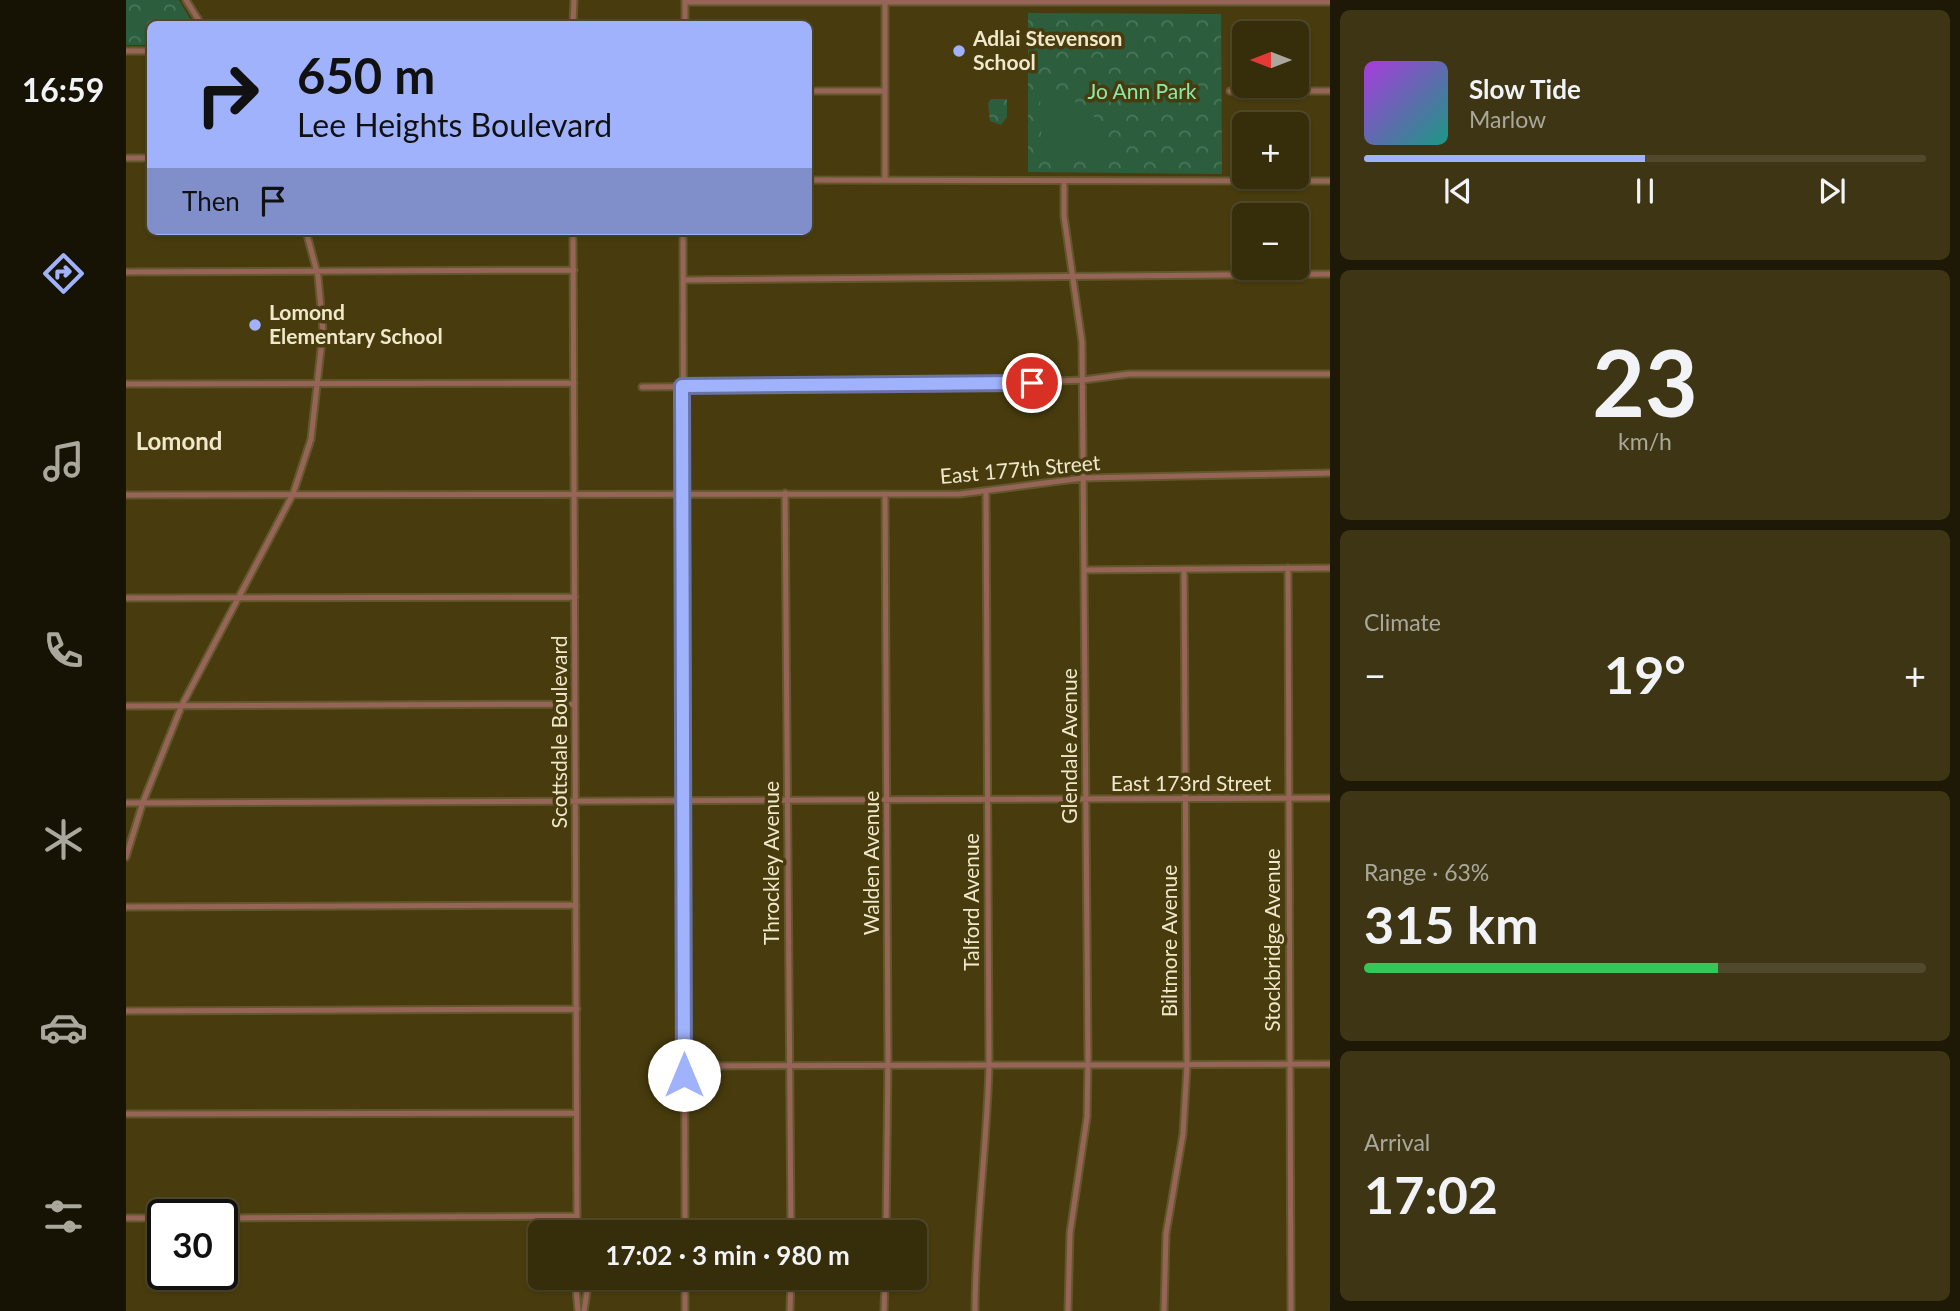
<!DOCTYPE html>
<html lang="en">
<head>
<meta charset="utf-8">
<style>
	:root { --surface:#362d0a; --page:#3d3513; --text:#f1f3f6; --muted:#aaa89c; --line:#50492b; --accent:#a1b2fd }
	body { margin:0; font-family:Lato,sans-serif; background:var(--page); color:var(--text); height:100vh; display:flex; flex-direction:column; font-size:26px; white-space:nowrap }
	* { box-sizing:border-box; margin:0 }
	p { font-size:23px; color:var(--muted) }
	.icon { flex:none; width:38px; height:38px; fill:none; stroke:currentColor; stroke-width:2; stroke-linecap:round; stroke-linejoin:round }
	.map { position:relative; flex:1; overflow:hidden }
	.sheet { display:flex; flex-direction:column; gap:10px; padding:10px; background:#1e1906; width:630px }
	.sheet>* { flex:none }
	.banner { position:absolute; left:21px; top:21px; width:665px; height:214px; border-radius:10px; box-shadow:0 2px 5px #0004,0 0 0 2px var(--line); background:#a1b2fd; color:#111; overflow:hidden }
	.needle { width:46px; rotate:270deg }
	.fabs { position:absolute; left:1106px; top:21px; display:grid; gap:14px }
	.fabs a { display:grid; place-items:center; width:77px; height:77px; border-radius:10px; background:var(--surface); box-shadow:0 2px 5px #0004,0 0 0 2px var(--line); font-size:35px }
	.speed { position:absolute; left:21px; top:1199px; display:flex; gap:14px; font-size:35px; font-weight:700; text-align:center }
	.speed>* { display:grid; place-content:center; width:91px; height:91px; border-radius:50%; background:var(--surface); box-shadow:0 2px 5px #0004,0 0 0 2px var(--line); line-height:1 }
	.speed .limit { border:4px solid #111; border-radius:10px; background:#fff; color:#111 }
	.pin { position:absolute; display:grid; place-items:center; width:60px; height:60px; color:#fff; margin:-30px; border:4px solid #fff; border-radius:50%; box-shadow:0 2px 7px #0007 }
	.me { position:absolute; width:77px; margin:-38px; rotate:0deg; stroke-linejoin:round; filter:drop-shadow(0 0 5px #0008) }
	.turn { display:flex; align-items:center; gap:24px; height:147px; padding:0 35px; font-size:32px }
	.turn .icon { width:91px; height:91px; stroke-width:2.5 }
	.turn b { display:block; font-size:49px; line-height:60px }
	.then { display:flex; align-items:center; height:66px; padding:0 35px; background:#0003; gap:14px; font-size:26px }
	.big { font-size:52px; font-weight:700; line-height:1.1 }
	.sheet .card { flex:1; display:flex; flex-direction:column; justify-content:center; gap:10px; min-width:0; padding:0 24px; border-radius:10px; background:var(--page) }
	.sheet .dial { align-items:center; gap:0 }
	.dial b { font-size:91px; line-height:1 }
	.song { display:flex; align-items:center; gap:21px }
	.cover { width:84px; height:84px; border-radius:10px; background:linear-gradient(135deg,hsl(280 70% 55%),hsl(170 70% 35%)) }
	.played { height:7px; border-radius:4px; background:linear-gradient(90deg,var(--accent) 50%,var(--line) 50%) }
	.keys { display:flex; justify-content:space-around; direction:ltr }
	.heat { display:flex; justify-content:space-between; align-items:center; font-size:38px; direction:ltr }
	.charge { height:10px; border-radius:5px; background:linear-gradient(90deg,#34c759 63%,var(--line) 0) }
	.trip { position:absolute; left:402px; top:1220px; width:399px; height:70px; border-radius:10px; background:var(--surface); box-shadow:0 2px 5px #0004,0 0 0 2px var(--line); font-weight:700; line-height:70px; text-align:center }
	main { display:flex; flex:1; min-height:0 }
	.tab-bar { display:flex; flex-direction:column; width:126px; justify-content:space-around; align-items:center; background:#161204; color:var(--muted) }
	.tab-bar .icon { width:49px; height:49px }
	.tab-bar .current { color:var(--accent) }
	.tab-bar b { font-size:32px; color:var(--text) }
	.map>svg:first-child { display:block }
</style>
</head>
<body>
<main>
<nav class="tab-bar">
<b>16:59</b>
<svg class="icon current" aria-label="directions" viewBox="0 0 24 24"><path d="M12 3l9 9-9 9-9-9zM9 14v-3h6M13 9l2 2-2 2"/></svg>
<svg class="icon" aria-label="music" viewBox="0 0 24 24"><path d="M9 18V5l10-2v13"/><circle cx="6" cy="18" r="3"/><circle cx="16" cy="16" r="3"/></svg>
<svg class="icon" aria-label="phone" viewBox="0 0 24 24"><path d="M5 4h4l2 5-3 2q2 4 5 5l2-3 5 2v4C11 20 4 13 5 4z"/></svg>
<svg class="icon" aria-label="climate" viewBox="0 0 24 24"><path d="M12 3v18M4 7l16 10M4 17L20 7"/></svg>
<svg class="icon" aria-label="car" viewBox="0 0 24 24"><path d="M5 17H2v-5l4-1 3-4h7l3 4 3 1v5h-3M9 17h6M6 11h13"/><circle cx="7" cy="17" r="2"/><circle cx="17" cy="17" r="2"/></svg>
<svg class="icon" aria-label="filters" viewBox="0 0 24 24"><path d="M4 7h16M4 17h16"/><circle cx="9" cy="7" r="2"/><circle cx="15" cy="17" r="2"/></svg>
</nav>
<div class="map">
<svg width="1204" height="1311" viewBox="0 0 1204 1311">
	<defs>
		<pattern id="park-crowns" width="20" height="18" patternUnits="userSpaceOnUse" patternTransform="scale(1.75)"><rect width="20" height="18" fill="#2c5e3e"/><path d="M2 6a3 3 0 1 1 6 0M12 15a3 3 0 1 1 6 0" fill="none" stroke="#4b7559"/></pattern>
	</defs>
	<rect width="100%" height="100%" fill="#483c0e"/>
	<!-- park -->
	<path fill="url(#park-crowns)" d="M0,0H53L67,24H24V45H0Z
		M902,13L1095,14L1096,174L902,172Z
		M865,99H881V117L875,125L864,121L862,103Z"/>
	<!-- pitch -->
	<path fill="#2c5e3e" d="M914,94C960,97 978,117 985,161H919L916,158Z"/>
	<g fill="none" stroke-linecap="round" stroke-linejoin="round">
		<!-- minor casing -->
		<g stroke="#63582c" stroke-width="9">
			<path id="minor" d="M60,0L75,24
				M559,0V24
				M559,2H1204
				M759,2V180
				M447,24L448,0
				M0,51H24
				M682,91H759
				M1104,91H1204
				M0,158H24
				M682,180L1204,181
				M938,181V216L956,342L962,1058L961,1117L944,1233L942,1311
				M447,231L451,1232
				M557,231L559,1232
				M0,272L448,270
				M557,280L1204,274
				M0,384L448,383
				M516,387L860,384L957,380L1003,374H1204
				M659,493L665,1232
				M759,494L762,1059L760,1232
				M0,495L834,494L957,478L1204,473
				M1162,568L1165,1311
				M959,570L1204,568
				M0,598L449,597
				M0,706L449,704
				M0,803L1204,798
				M0,857L17,802L56,705L167,494L185,439L197,331L192,276L180,231
				M0,907L450,905
				M0,1011L451,1009
				M558,1066L1204,1064
				M0,1114L450,1113
				M0,1218H37
				M96,1218L451,1216
				M449,1278L452,1311
				M559,1278V1311
				M458,1311L463,1278
				M664,1311L665,1278
				M758,1311L759,1278
				M849,1311C849,1229 861,1148 863,1066L860,493
				M1038,1311L1040,1234L1057,1134L1061,1066L1058,569"/>
		</g>
		<!-- minor -->
		<use href="#minor" stroke="#976458" stroke-width="5"/>
	</g>
	<g fill="none" stroke-linecap="round" stroke-linejoin="round">
		<!-- route casing -->
		<g stroke="#6974a4" stroke-width="18">
			<path id="route" d="M558,1075L556,386L906,383"/>
		</g>
		<!-- route -->
		<use href="#route" stroke="#a1b2fd" stroke-width="12"/>
	</g>
	<!-- markers -->
	<g fill="#a1b2fd" stroke="#483c0e" stroke-width="2.5">
		<circle cx="833" cy="51" r="7"/>
		<circle cx="129" cy="325" r="7"/>
	</g>
	<g text-anchor="middle" stroke-width="7" stroke-linejoin="round" paint-order="stroke">
		<!-- poi labels -->
		<g font-size="21" font-weight="bold" fill="#f0e8ca" stroke="#483c0e" text-anchor="start">
			<text x="847" y="46">Adlai Stevenson<tspan x="847" dy="24">School</tspan></text>
			<text x="143" y="320">Lomond<tspan x="143" dy="24">Elementary School</tspan></text>
		</g>
		<!-- park labels -->
		<g font-size="21" fill="#8ce8aa" stroke="#483c0e">
			<text x="1016" y="99">Jo Ann Park</text>
		</g>
		<!-- street labels -->
		<g font-size="21" fill="#f0e8ca" stroke="#483c0e">
			<text transform="translate(894 470) rotate(-5)" y="7">East 177th Street</text>
			<text transform="translate(434 732) rotate(-90)" y="7">Scottsdale Boulevard</text>
			<text transform="translate(944 746) rotate(-90)" y="7">Glendale Avenue</text>
			<text x="1065" y="791">East 173rd Street</text>
			<text transform="translate(646 863) rotate(-90)" y="7">Throckley Avenue</text>
			<text transform="translate(746 863) rotate(-90)" y="7">Walden Avenue</text>
			<text transform="translate(846 902) rotate(-90)" y="7">Talford Avenue</text>
			<text transform="translate(1147 940) rotate(-90)" y="7">Stockbridge Avenue</text>
			<text transform="translate(1044 941) rotate(-90)" y="7">Biltmore Avenue</text>
		</g>
		<!-- quarter labels -->
		<g font-size="24" font-weight="bold" fill="#f0e8ca" stroke="#483c0e">
			<text x="53" y="450">Lomond</text>
		</g>
	</g>
</svg>
<div class="fabs">
<a><svg class="needle" viewBox="-14 -14 28 28"><path d="M0-13l5 13h-10z" fill="#e53935"/><path d="M0 13l5-13h-10z" fill="#aaa89c"/></svg></a>
<a>+</a>
<a>−</a>
</div>
<div class="speed"><div class="limit">30</div></div>
<div class="pin" style="left:906px;top:383px;background:#d93025"><svg class="icon" aria-label="arrive" viewBox="0 0 24 24"><path d="M6 21V4h12l-3 4 3 4H6"/></svg></div>
<svg class="me" style="left:558px;top:1075px" viewBox="-20 -20 40 40"><circle r="19" fill="#fff"/><path d="M0-13L10 11 0 6-10 11z" fill="#a1b2fd"/></svg>
<div class="trip">17:02 · 3 min · 980 m</div>
<div class="banner">
<div class="turn"><svg class="icon" aria-label="right" viewBox="0 0 24 24"><path d="M7 20v-9h11M14 6l5 5-5 5"/></svg><div><b>650 m</b>Lee Heights Boulevard</div></div>
<div class="then">Then<svg class="icon" aria-label="arrive" viewBox="0 0 24 24"><path d="M6 21V4h12l-3 4 3 4H6"/></svg></div>
</div>
</div>
<section class="sheet">
<div class="card">
<div class="song"><i class="cover"></i><div><b>Slow Tide</b><p>Marlow</p></div></div>
<div class="played"></div>
<div class="keys"><svg class="icon" aria-label="previous" viewBox="0 0 24 24"><path d="M18 5L8 12l10 7zM5 5v14"/></svg><svg class="icon" aria-label="pause" viewBox="0 0 24 24"><path d="M8 5v14M16 5v14"/></svg><svg class="icon" aria-label="next" viewBox="0 0 24 24"><path d="M6 5l10 7-10 7zM19 5v14"/></svg></div>
</div>
<div class="card dial"><b>23</b><p>km/h</p></div>
<div class="card"><p>Climate</p>
<div class="heat"><a>−</a><b class="big">19°</b><a>+</a></div>
</div>
<div class="card"><p>Range · 63%</p><b class="big">315 km</b><div class="charge"></div></div>
<div class="card"><p>Arrival</p><b class="big">17:02</b></div>
</section>
</main>
</body>
</html>
